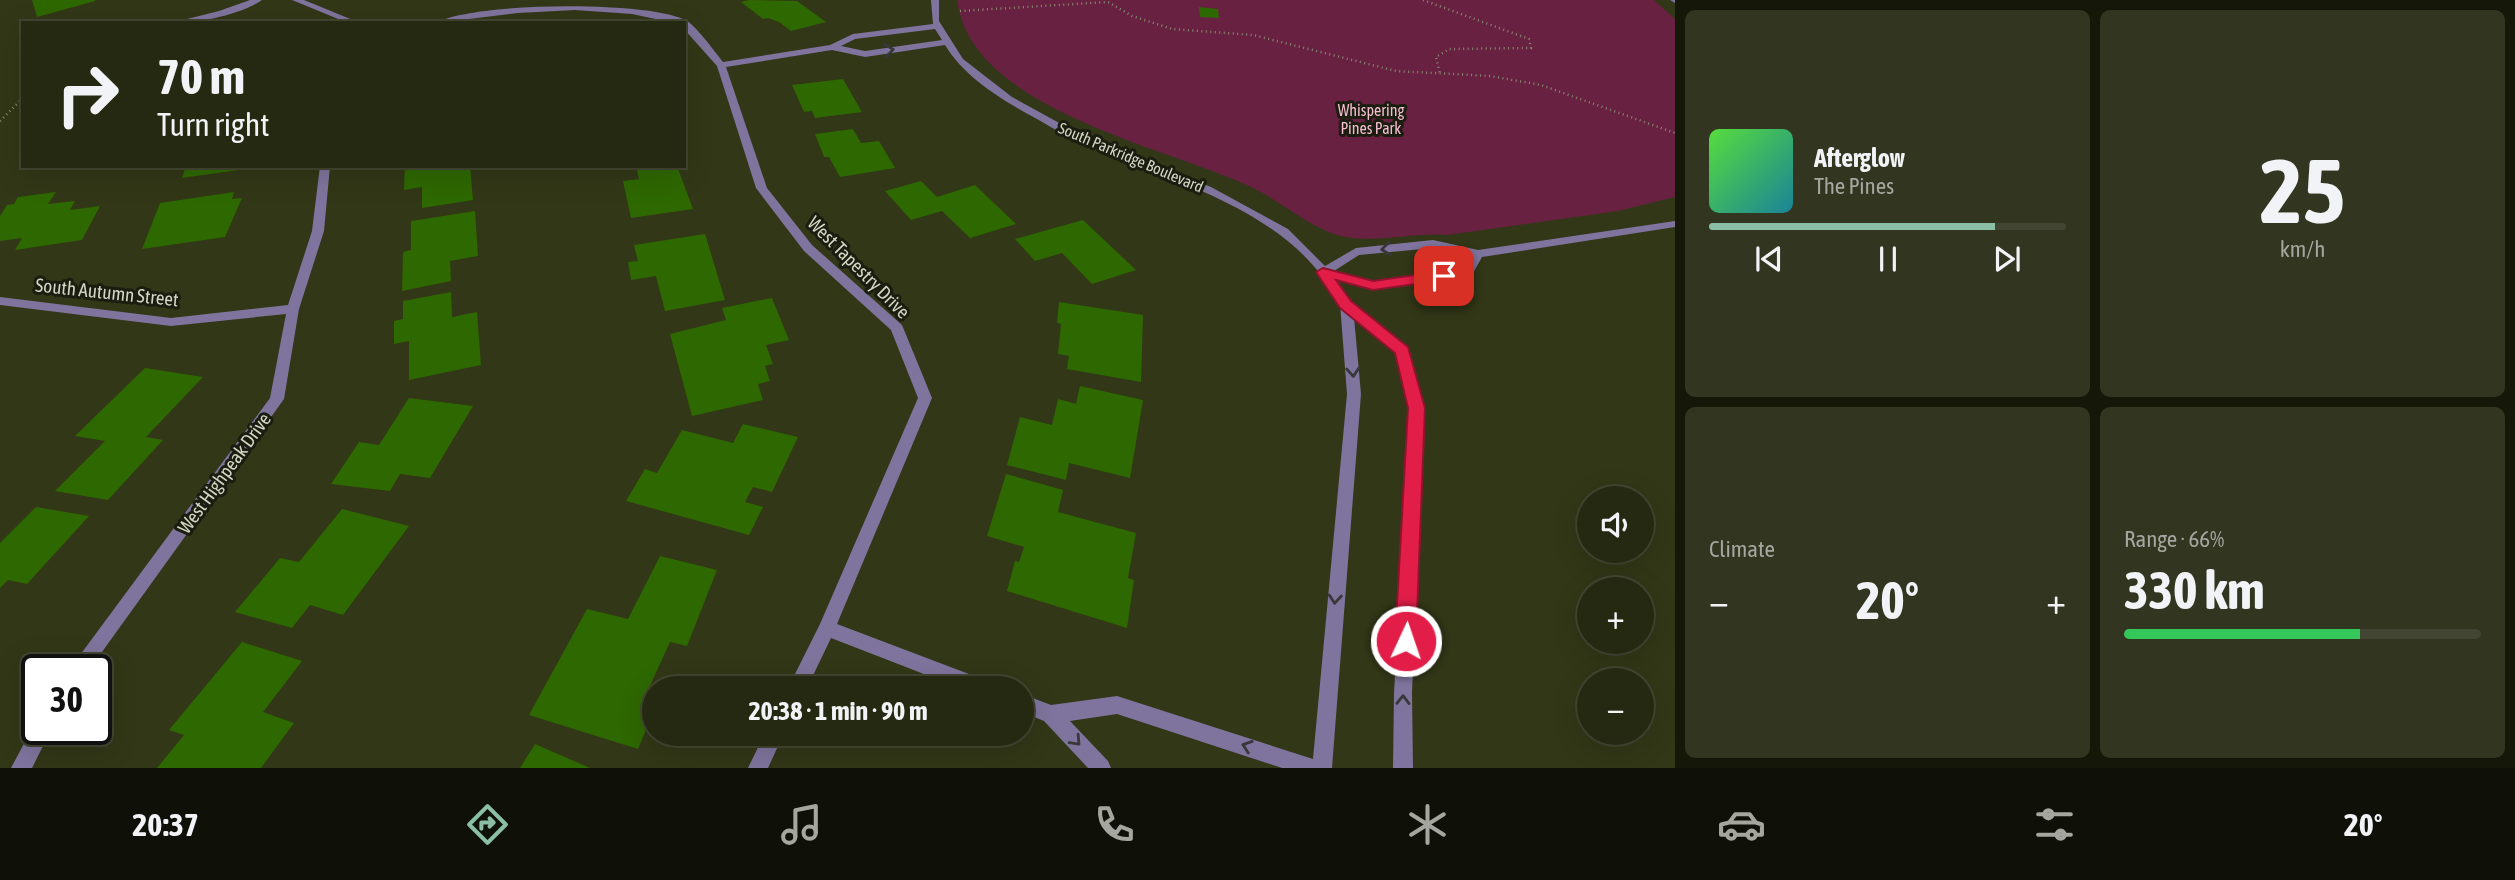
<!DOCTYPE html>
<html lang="en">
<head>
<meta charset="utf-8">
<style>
	:root { --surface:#262911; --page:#32351f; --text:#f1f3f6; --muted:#a4a69f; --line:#424531; --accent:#8abfa5 }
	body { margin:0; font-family:"Asap Condensed",sans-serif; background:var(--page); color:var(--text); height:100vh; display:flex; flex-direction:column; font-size:26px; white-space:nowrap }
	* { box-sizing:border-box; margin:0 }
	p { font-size:23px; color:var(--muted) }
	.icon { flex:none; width:38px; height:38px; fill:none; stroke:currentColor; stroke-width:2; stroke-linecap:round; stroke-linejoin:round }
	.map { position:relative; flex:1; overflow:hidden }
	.side { display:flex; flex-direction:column; gap:10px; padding:10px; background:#151709; width:840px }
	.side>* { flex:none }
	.guide { position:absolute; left:21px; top:21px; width:665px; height:147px; border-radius:0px; box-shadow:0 7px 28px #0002,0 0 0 2px var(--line); background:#262911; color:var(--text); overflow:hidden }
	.buttons { position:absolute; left:1577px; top:486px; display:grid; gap:14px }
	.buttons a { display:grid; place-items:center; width:77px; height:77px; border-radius:50%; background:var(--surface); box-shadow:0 7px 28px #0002,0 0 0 2px var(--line); font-size:35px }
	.speed { position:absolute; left:21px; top:654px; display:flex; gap:14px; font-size:35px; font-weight:700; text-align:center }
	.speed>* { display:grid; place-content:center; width:91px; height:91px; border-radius:50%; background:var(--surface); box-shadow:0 7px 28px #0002,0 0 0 2px var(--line); line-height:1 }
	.speed .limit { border:4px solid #111; border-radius:10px; background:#fff; color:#111 }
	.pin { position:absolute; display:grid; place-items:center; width:60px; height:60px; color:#fff; margin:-30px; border-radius:14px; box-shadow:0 4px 10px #0006 }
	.me { position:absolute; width:77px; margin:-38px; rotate:3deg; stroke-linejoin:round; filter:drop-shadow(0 0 5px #0008) }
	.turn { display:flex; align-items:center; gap:24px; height:147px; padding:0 21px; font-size:32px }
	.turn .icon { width:91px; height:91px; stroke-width:2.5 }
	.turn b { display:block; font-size:49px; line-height:60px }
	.big { font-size:52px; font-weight:700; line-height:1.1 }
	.side .tile { flex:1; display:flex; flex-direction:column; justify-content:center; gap:10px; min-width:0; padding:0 24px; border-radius:10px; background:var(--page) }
	.side .dial { align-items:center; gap:0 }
	.dial b { font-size:91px; line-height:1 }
	.song { display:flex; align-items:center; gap:21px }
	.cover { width:84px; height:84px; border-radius:10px; background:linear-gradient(135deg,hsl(110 70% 55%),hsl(190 70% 35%)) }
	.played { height:7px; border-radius:4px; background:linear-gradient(90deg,var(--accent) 80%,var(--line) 80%) }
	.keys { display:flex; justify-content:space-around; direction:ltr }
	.heat { display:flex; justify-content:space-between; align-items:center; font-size:38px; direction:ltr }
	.charge { height:10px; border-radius:5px; background:linear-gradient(90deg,#34c759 66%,var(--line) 0) }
	.side .tiles { flex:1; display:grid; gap:10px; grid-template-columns:repeat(2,1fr) }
	.trip { position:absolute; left:642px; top:676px; width:392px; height:70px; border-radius:35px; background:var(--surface); box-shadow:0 7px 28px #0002,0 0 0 2px var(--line); font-weight:700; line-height:70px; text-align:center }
	.menu { display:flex; height:112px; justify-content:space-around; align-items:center; background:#0f1007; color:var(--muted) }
	.menu .icon { width:49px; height:49px }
	.menu .current { color:var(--accent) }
	.menu b { font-size:32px; color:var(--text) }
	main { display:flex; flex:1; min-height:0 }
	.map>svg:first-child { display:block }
</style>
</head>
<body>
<main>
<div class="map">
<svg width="1675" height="768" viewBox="0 0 1675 768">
	<rect width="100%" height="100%" fill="#323717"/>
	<!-- green -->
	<path fill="#682141" d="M957,0H1654L1675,19V197L1618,211L1447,235C1412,232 1375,244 1341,236C1310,228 1282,202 1253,188C1169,147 971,111 957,0Z"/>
	<!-- building -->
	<path fill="#2e6800" d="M32,0H95V1L37,17Z
		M749,0L797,1L826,22L791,31L779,22L768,18L763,19L741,2Z
		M1199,7L1218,9L1219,18L1200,17Z
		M843,79L862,112L815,118L812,111L804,112L792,85Z
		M853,129L861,143L879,141L895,168L840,177L829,157H824L815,134Z
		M186,166H253V168L182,178Z
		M405,166H470L473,200L422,208V187L404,190Z
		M660,166H677L693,209L631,218L623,181L639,179L637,170Z
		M921,181L937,197L975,185L1016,224L970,238L942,211L911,220L885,191Z
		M56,192L48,204L75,201L70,210L100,206L82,240L15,250L22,238L0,241V216L7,205L14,204L18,197Z
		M234,192L232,199L242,198L225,237L142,249L160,203Z
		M475,211L478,256L450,261L451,281L402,291L403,252L411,250V221Z
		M1083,220L1136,270L1092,284L1062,253L1035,261L1015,239Z
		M705,234L725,300L665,311L656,276L631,280L628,262L638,261L634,245Z
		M451,292L452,317L477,312L481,365L409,380V341L394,344V321L403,319V301Z
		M772,298L789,340L766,345L773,364L765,366L770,381L758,384L763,400L692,416L670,334L726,320L722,308Z
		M1059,302L1143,315L1141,382L1067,369L1069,356L1058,354L1061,324L1057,323Z
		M145,368L203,377L146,437L163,440L108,500L55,491L105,441L75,436Z
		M1080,386L1143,400L1130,478L1069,463L1066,480L1007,465L1020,417L1052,425L1058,399L1076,404Z
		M409,398L473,406L430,478L400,474L390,491L331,484L359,442L379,445Z
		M743,424L798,437L772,492L753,487L745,502L763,507L749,535L626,501L645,469L657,473L682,430L733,443Z
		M1006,474L1063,490L1058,512L1136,533L1128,578L1134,580L1127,628L1007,591L1015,561L1019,562L1024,547L987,536Z
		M36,507L89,516L27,584L8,580L0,588V543Z
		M342,509L409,526L343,615L310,605L292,628L235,612L280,558L299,562Z
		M660,556L717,570L687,646L670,642L643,701L654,704V711L638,749L529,715L587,609L628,619Z
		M242,642L302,661L263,712L294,723L261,768H157L184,735L169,730Z
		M535,744L590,768H520Z"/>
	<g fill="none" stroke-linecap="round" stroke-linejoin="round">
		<!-- path -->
		<path stroke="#878b72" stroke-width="2.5" stroke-dasharray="1 3.5" stroke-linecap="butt" d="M1423,0L1529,39L1531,48L1449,49L1436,57L1440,74
			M960,11L1108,2L1132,16L1172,29L1253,35L1396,71L1490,76L1541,85L1675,133
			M0,121L22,99L23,78"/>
		<!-- minor -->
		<path fill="#7e749d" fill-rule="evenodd" d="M250,0H262C240,15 198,23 171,23L219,11Z
			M292,0H304L360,23H348Z
			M931,0H939V21L963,59L1012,97L1083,136L1211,187L1288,229L1325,266L1356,248L1433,240L1478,250L1675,221V227L1482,257L1472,275L1468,276L1373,290L1337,280L1351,301L1407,348L1424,408L1412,693L1413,768H1393L1394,693L1410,408L1396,353L1354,317L1361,394L1332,768H1282L1117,714L1070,721L1108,761L1111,768H1088L1044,721L1022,712V694L1051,705L1117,696L1313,759L1347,394L1340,304C1289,207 1170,182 1078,141C1060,133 1043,122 1026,113C996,96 963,75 945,45L865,57L832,50L726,67L767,188L812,245L902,325L932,398L837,624L990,682L992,688H960L831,638L807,688H788L820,624L918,398L891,330L804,251L756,188L717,66L684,29V23H674L632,14L575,10L518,13L436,23C471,2 652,0 687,21C697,27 715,52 723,62L830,45L853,34L933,24ZM935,29L942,40L865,51L841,46L855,39ZM1433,248L1471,256L1464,269L1373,282L1334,271L1359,255Z
			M1670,0H1675V3Z
			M320,166H330L324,231L299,309L284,399L89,670H69L270,398L286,314L171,326L0,305V297L171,318L288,305L312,231Z
			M35,723L37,730H51L32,768H11Z
			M765,733H784L768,768H748Z"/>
	</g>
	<!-- one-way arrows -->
	<defs><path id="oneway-chevron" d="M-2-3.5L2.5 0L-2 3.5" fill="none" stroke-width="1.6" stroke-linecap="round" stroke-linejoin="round" transform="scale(1.75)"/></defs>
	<g stroke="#38373a">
		<use href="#oneway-chevron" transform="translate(889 50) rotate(-8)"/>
		<use href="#oneway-chevron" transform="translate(1386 249) rotate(174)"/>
		<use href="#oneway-chevron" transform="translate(1353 372) rotate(86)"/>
		<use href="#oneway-chevron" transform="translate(1335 599) rotate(95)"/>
		<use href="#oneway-chevron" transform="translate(1403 700) rotate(-89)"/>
		<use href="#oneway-chevron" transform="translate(1076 741) rotate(47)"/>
		<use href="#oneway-chevron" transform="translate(1247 746) rotate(-161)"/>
	</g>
	<!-- route -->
	<path fill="#e11d48" stroke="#92132f" stroke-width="2" d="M1323,268L1373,281L1444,271L1451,276L1444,280L1373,290L1336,280L1351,301L1408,347L1425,408L1416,641L1413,647L1406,650L1398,647L1395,641L1408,408L1395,353L1340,308L1316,272Z"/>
	<g text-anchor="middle" stroke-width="6" stroke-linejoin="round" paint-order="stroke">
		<!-- far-park labels -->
		<g font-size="16" fill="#f4bdd0" stroke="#1a1d0f">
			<text x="1371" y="116">Whispering<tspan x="1371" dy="18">Pines Park</tspan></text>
		</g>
		<!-- far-street labels -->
		<g font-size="16" fill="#d2d6c3" stroke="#1a1d0f">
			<text transform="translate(1131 157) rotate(23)" y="6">South Parkridge Boulevard</text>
		</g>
		<!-- street labels -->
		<g font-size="19" fill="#d2d6c3" stroke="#1a1d0f">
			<text transform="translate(859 267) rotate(45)" y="7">West Tapestry Drive</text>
			<text transform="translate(107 292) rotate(6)" y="7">South Autumn Street</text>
			<text transform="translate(224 473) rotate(-54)" y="7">West Highpeak Drive</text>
		</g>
	</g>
</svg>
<div class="buttons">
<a><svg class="icon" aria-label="sound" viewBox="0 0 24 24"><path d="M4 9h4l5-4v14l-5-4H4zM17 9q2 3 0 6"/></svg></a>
<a>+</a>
<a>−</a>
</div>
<div class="speed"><div class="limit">30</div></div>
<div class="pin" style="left:1444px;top:276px;background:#d93025"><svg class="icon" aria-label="arrive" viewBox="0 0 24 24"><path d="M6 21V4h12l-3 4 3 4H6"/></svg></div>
<svg class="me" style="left:1406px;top:641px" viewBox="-20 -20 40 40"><circle r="17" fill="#e11d48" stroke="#fff" stroke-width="3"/><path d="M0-11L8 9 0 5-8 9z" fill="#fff"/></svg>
<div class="trip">20:38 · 1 min · 90 m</div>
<div class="guide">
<div class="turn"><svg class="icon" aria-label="right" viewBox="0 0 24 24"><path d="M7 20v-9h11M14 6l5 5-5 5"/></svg><div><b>70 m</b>Turn right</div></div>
</div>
</div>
<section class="side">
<div class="tiles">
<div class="tile">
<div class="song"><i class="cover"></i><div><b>Afterglow</b><p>The Pines</p></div></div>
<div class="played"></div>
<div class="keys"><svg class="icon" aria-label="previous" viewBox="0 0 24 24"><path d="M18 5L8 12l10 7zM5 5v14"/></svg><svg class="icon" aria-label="pause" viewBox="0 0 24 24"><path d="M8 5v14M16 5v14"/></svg><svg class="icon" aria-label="next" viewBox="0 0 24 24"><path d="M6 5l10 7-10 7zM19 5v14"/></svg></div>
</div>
<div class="tile dial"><b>25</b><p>km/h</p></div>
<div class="tile"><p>Climate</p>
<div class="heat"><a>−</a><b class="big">20°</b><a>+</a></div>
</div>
<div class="tile"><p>Range · 66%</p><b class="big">330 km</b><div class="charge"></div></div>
</div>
</section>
</main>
<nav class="menu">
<b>20:37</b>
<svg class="icon current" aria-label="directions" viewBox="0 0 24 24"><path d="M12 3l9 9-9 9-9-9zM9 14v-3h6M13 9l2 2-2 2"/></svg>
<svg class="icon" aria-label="music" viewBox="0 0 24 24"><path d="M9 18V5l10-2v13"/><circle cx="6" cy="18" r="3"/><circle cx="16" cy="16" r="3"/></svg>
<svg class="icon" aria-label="phone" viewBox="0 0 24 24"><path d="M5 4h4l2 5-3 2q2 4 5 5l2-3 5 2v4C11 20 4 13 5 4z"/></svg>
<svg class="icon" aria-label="climate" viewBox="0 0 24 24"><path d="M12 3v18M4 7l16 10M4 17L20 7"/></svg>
<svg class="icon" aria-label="car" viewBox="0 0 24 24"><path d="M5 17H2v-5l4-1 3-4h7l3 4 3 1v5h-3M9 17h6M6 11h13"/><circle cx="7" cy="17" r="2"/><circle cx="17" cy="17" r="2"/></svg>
<svg class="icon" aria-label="filters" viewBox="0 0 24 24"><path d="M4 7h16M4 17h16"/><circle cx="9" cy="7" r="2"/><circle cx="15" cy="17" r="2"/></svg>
<b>20°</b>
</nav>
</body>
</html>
